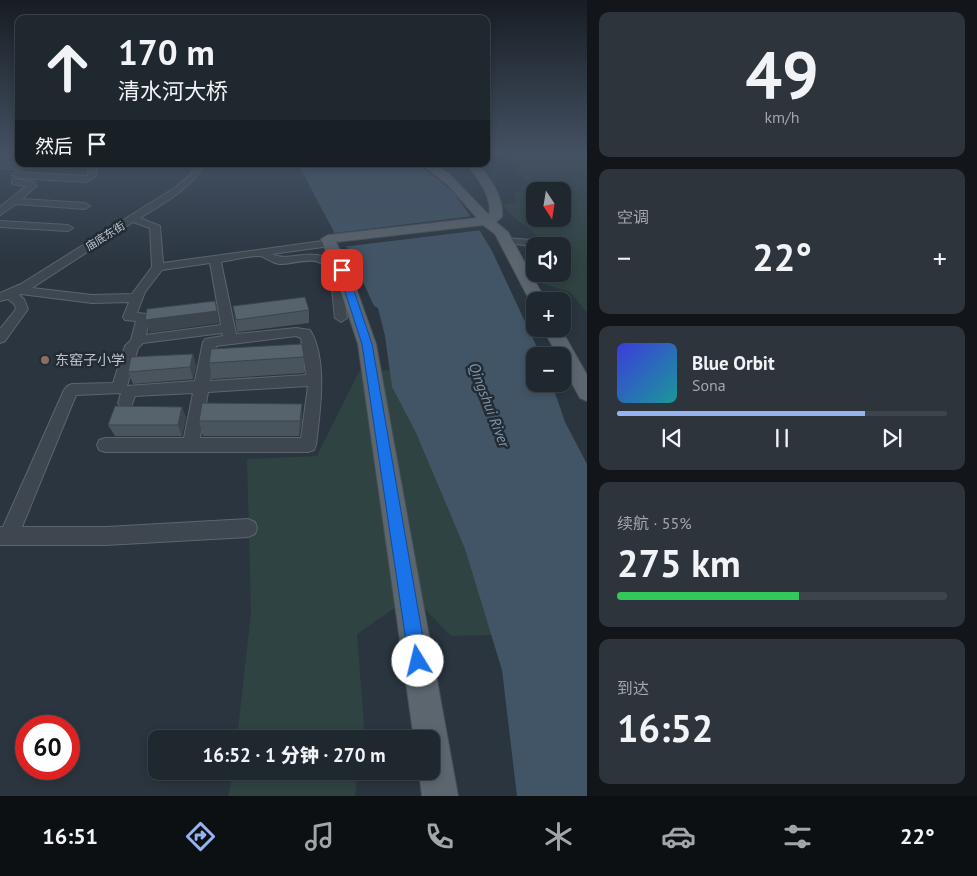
<!DOCTYPE html>
<html lang="zh">
<head>
<meta charset="utf-8">
<style>
	:root { --surface:#20282f; --page:#2d343b; --text:#f1f3f6; --muted:#a2a6aa; --line:#3d444b; --accent:#95b2f1 }
	body { margin:0; font-family:"PT Sans","Noto Sans SC",sans-serif; background:var(--page); color:var(--text); height:100vh; display:flex; flex-direction:column; font-size:19px; white-space:nowrap }
	* { box-sizing:border-box; margin:0 }
	p { font-size:16px; color:var(--muted) }
	.icon { flex:none; width:28px; height:28px; fill:none; stroke:currentColor; stroke-width:2; stroke-linecap:round; stroke-linejoin:round }
	.map { position:relative; flex:1; overflow:hidden }
	.drawer { display:flex; flex-direction:column; gap:12px; padding:12px; background:#12161a; width:390px }
	.drawer>* { flex:none }
	.guide { position:absolute; left:15px; top:15px; width:475px; height:152px; border-radius:10px; box-shadow:0 2px 8px #0003,0 0 0 1px var(--line); background:#20282f; color:var(--text); overflow:hidden }
	.needle { width:32px; rotate:168deg }
	.fabs { position:absolute; left:526px; top:182px; display:grid; gap:10px }
	.fabs a { display:grid; place-items:center; width:45px; height:45px; border-radius:10px; background:var(--surface); box-shadow:0 2px 8px #0003,0 0 0 1px var(--line); font-size:25px }
	.speed { position:absolute; left:15px; top:715px; display:flex; gap:10px; font-size:25px; font-weight:700; text-align:center }
	.speed>* { display:grid; place-content:center; width:65px; height:65px; border-radius:50%; background:var(--surface); box-shadow:0 2px 8px #0003,0 0 0 1px var(--line); line-height:1 }
	.speed .limit { border:8px solid #d22; background:#fff; color:#111 }
	.pin { position:absolute; display:grid; place-items:center; width:42px; height:42px; color:#fff; margin:-21px; border-radius:10px; box-shadow:0 2px 8px #0006 }
	.me { position:absolute; width:55px; margin:-28px; rotate:351deg; stroke-linejoin:round; filter:drop-shadow(0 0 4px #0008) }
	.turn { display:flex; align-items:center; gap:18px; height:105px; padding:0 20px; font-size:22px }
	.turn .icon { width:65px; height:65px; stroke-width:2.5 }
	.turn b { display:block; font-size:35px; line-height:42px }
	.then { display:flex; align-items:center; height:48px; padding:0 20px; background:#0003; gap:10px; font-size:19px }
	.big { font-size:38px; font-weight:800; line-height:1.1 }
	.drawer .card { flex:1; display:flex; flex-direction:column; justify-content:center; gap:8px; min-width:0; padding:0 18px; border-radius:10px; background:var(--page) }
	.drawer .dial { align-items:center; gap:0 }
	.dial b { font-size:65px; line-height:1 }
	.song { display:flex; align-items:center; gap:15px }
	.cover { width:60px; height:60px; border-radius:8px; background:linear-gradient(135deg,hsl(240 70% 55%),hsl(180 70% 35%)) }
	.played { height:5px; border-radius:2px; background:linear-gradient(90deg,var(--accent) 75%,var(--line) 75%) }
	.keys { display:flex; justify-content:space-around; direction:ltr }
	.heat { display:flex; justify-content:space-between; align-items:center; font-size:28px; direction:ltr }
	.charge { height:8px; border-radius:4px; background:linear-gradient(90deg,#34c759 55%,var(--line) 0) }
	.trip { position:absolute; left:148px; top:730px; width:292px; height:50px; border-radius:10px; background:var(--surface); box-shadow:0 2px 8px #0003,0 0 0 1px var(--line); font-weight:800; line-height:50px; text-align:center }
	.dock { display:flex; height:80px; justify-content:space-around; align-items:center; background:#0d1013; color:var(--muted) }
	.dock .icon { width:35px; height:35px }
	.dock .active { color:var(--accent) }
	.dock b { font-size:22px; color:var(--text) }
	main { display:flex; flex:1; min-height:0 }
	.map>svg:first-child { display:block }
</style>
</head>
<body>
<main>
<div class="map">
<svg width="587" height="796" viewBox="0 0 587 796">
	<rect width="100%" height="100%" fill="#2a353f"/>
	<!-- green -->
	<path fill="#2f4342" fill-rule="evenodd" d="M504,153H587V313L570,292L543,284L537,274H562L563,261L567,259L566,252L563,251L562,246H554L549,241H544L511,215L503,204L516,203L515,192L523,191L520,185L528,184ZM535,191H562V219H535Z
		M390,370L392,387L416,433L465,549L492,635L451,636L412,596L357,634L364,724L362,739H237L251,612L247,459L317,456L359,372Z
		M234,771H358L355,796H228Z"/>
	<!-- water -->
	<path fill="#425566" d="M298,164H417L439,180L453,192L474,221L492,251L541,356H535V384H552L565,422L587,464V796H517L502,670L465,549L416,433L392,387L385,336L378,308L374,306L347,247H342Z"/>
	<!-- pier -->
	<path fill="#2a353f" d="M474,216L482,230L342,247L335,233Z"/>
	<g fill="none" stroke-linecap="round" stroke-linejoin="round">
		<!-- minor casing -->
		<g stroke="#5c656d" stroke-width="2">
			<path id="minor" d="M13,153H19V156L7,164H30C22,172 11,169 0,168V161Z
				M89,164H97L96,176L86,182L16,178L12,175L16,172L85,176L88,175Z
				M197,164H205C189,190 165,202 140,218L160,226L163,263L330,240L335,243L330,246L272,254C282,259 292,256 303,255C346,250 342,287 347,318L341,322L335,318C333,305 333,279 327,269C317,253 293,265 279,264C272,263 264,256 259,256C247,256 233,260 221,262L236,334L296,328L310,330C328,359 320,412 316,445L314,450L308,452H105L99,450L97,445L99,440L105,438H184L193,393L135,396L131,407L126,409L121,407L118,403L121,393L76,395L22,527H106L248,519L255,522L257,528L255,534L248,537L106,545H0V527H3L64,390L67,386L72,384L113,383L125,346L131,340L136,321L125,320L123,317L129,302L92,303L21,294L19,295L24,299L28,309L5,341L0,343V329L16,309L14,304L8,299L0,301V293L21,284L176,187L189,176ZM133,222L150,228L152,267L132,294L92,295L32,288ZM210,263L221,325L146,335L150,317L148,314L137,313L145,292L162,270ZM222,333L223,336L205,339L203,342L195,381L127,386L138,348L143,343ZM296,336L301,338L306,375L210,381L216,346ZM308,386L301,438H200L208,392Z
				M15,179L34,182L36,186L22,199L85,203L90,206L85,209L16,204L0,215V207L26,186L12,184V180Z
				M0,221L68,225L73,228L68,231L0,227Z
				M506,238L533,240L536,246L535,259L531,258L525,245L502,243L501,241L502,239Z"/>
		</g>
		<!-- major casing -->
		<g stroke="#485059" stroke-width="2">
			<path id="major" d="M422,164H434L449,174L489,215C493,197 477,178 467,164H478C490,178 504,197 502,217L496,222L508,232L546,301H535V305H532L495,234L483,225L336,242L350,271L376,344L458,796H422L419,771H431V739H414L358,344L334,271L321,239L328,235L477,218L449,186Z
				M543,329H561L587,375V401L580,398L562,365V356H558Z"/>
		</g>
		<!-- minor -->
		<use href="#minor" fill="#3e4750" fill-rule="evenodd"/>
		<!-- major -->
		<use href="#major" fill="#5c666f" fill-rule="evenodd"/>
	</g>
	<!-- wall -->
	<path fill="#4a545d" d="M233,306L309,310V323L237,332Z
		M193,354L196,366L193,379L133,384L128,372Z
		M304,357V373L212,379L209,363Z
		M182,407L186,418L182,436H115L108,425Z
		M302,419L299,436H203L199,421Z"/>
	<!-- shaded-wall -->
	<path fill="#3c454c" d="M217,311L219,323L150,333L145,320Z
		M193,354L196,366L193,379L190,367Z
		M302,404V419L299,436L300,421Z
		M182,407L186,418L182,436L178,425Z"/>
	<!-- building -->
	<path fill="#56626c" stroke="#3c454c" d="M305,297L309,310L236,320L233,306Z
		M215,301L217,311L145,320L147,309Z
		M302,344L304,357L209,363L211,349Z
		M193,354L190,367L128,372L131,357Z
		M202,403L302,404L300,421H199Z
		M115,406L182,407L178,425H108Z"/>
	<!-- sky -->
	<linearGradient id="sky" x2="0" y2="1"><stop stop-color="#171d23"/><stop offset="0.58" stop-color="#445163"/><stop offset="1" stop-color="#445163" stop-opacity="0"/></linearGradient>
	<rect width="587" height="264" fill="url(#sky)"/>
	<!-- route -->
	<path fill="#1a73e8" stroke="#114b97" d="M342,268L347,270L372,344L427,661L424,667L418,670L412,667L409,661L362,344L338,270Z"/>
	<!-- markers -->
	<circle fill="#8d6e63" stroke="#232c35" stroke-width="2" cx="45" cy="360" r="5"/>
	<g text-anchor="middle" stroke-width="5" stroke-linejoin="round" paint-order="stroke">
		<!-- far-street labels -->
		<g font-size="11" fill="#bbc2ca" stroke="#232c35">
			<text transform="translate(105 236) rotate(-32)" y="4">庙底东街</text>
		</g>
		<!-- poi labels -->
		<g font-size="14" fill="#bbc2ca" stroke="#232c35" text-anchor="start">
			<text x="55" y="365">东窑子小学</text>
		</g>
		<!-- water labels -->
		<g font-size="15" font-style="italic" fill="#8095a9" stroke="#232c35">
			<text transform="translate(489 405) rotate(69)" y="5">Qingshui River</text>
		</g>
	</g>
</svg>
<div class="fabs">
<a><svg class="needle" viewBox="-14 -14 28 28"><path d="M0-13l5 13h-10z" fill="#e53935"/><path d="M0 13l5-13h-10z" fill="#a2a6aa"/></svg></a>
<a><svg class="icon" aria-label="sound" viewBox="0 0 24 24"><path d="M4 9h4l5-4v14l-5-4H4zM17 9q2 3 0 6"/></svg></a>
<a>+</a>
<a>−</a>
</div>
<div class="speed"><div class="limit">60</div></div>
<div class="pin" style="left:342px;top:270px;background:#d93025"><svg class="icon" aria-label="arrive" viewBox="0 0 24 24"><path d="M6 21V4h12l-3 4 3 4H6"/></svg></div>
<svg class="me" style="left:418px;top:661px" viewBox="-20 -20 40 40"><circle r="19" fill="#fff"/><path d="M0-13L10 11 0 6-10 11z" fill="#1a73e8"/></svg>
<div class="trip">16:52 · 1 分钟 · 270 m</div>
<div class="guide">
<div class="turn"><svg class="icon" aria-label="ahead" viewBox="0 0 24 24"><path d="M12 20V5M6 11l6-6 6 6"/></svg><div><b>170 m</b>清水河大桥</div></div>
<div class="then">然后<svg class="icon" aria-label="arrive" viewBox="0 0 24 24"><path d="M6 21V4h12l-3 4 3 4H6"/></svg></div>
</div>
</div>
<section class="drawer">
<div class="card dial"><b>49</b><p>km/h</p></div>
<div class="card"><p>空调</p>
<div class="heat"><a>−</a><b class="big">22°</b><a>+</a></div>
</div>
<div class="card">
<div class="song"><i class="cover"></i><div><b>Blue Orbit</b><p>Sona</p></div></div>
<div class="played"></div>
<div class="keys"><svg class="icon" aria-label="previous" viewBox="0 0 24 24"><path d="M18 5L8 12l10 7zM5 5v14"/></svg><svg class="icon" aria-label="pause" viewBox="0 0 24 24"><path d="M8 5v14M16 5v14"/></svg><svg class="icon" aria-label="next" viewBox="0 0 24 24"><path d="M6 5l10 7-10 7zM19 5v14"/></svg></div>
</div>
<div class="card"><p>续航 · 55%</p><b class="big">275 km</b><div class="charge"></div></div>
<div class="card"><p>到达</p><b class="big">16:52</b></div>
</section>
</main>
<nav class="dock">
<b>16:51</b>
<svg class="icon active" aria-label="directions" viewBox="0 0 24 24"><path d="M12 3l9 9-9 9-9-9zM9 14v-3h6M13 9l2 2-2 2"/></svg>
<svg class="icon" aria-label="music" viewBox="0 0 24 24"><path d="M9 18V5l10-2v13"/><circle cx="6" cy="18" r="3"/><circle cx="16" cy="16" r="3"/></svg>
<svg class="icon" aria-label="phone" viewBox="0 0 24 24"><path d="M5 4h4l2 5-3 2q2 4 5 5l2-3 5 2v4C11 20 4 13 5 4z"/></svg>
<svg class="icon" aria-label="climate" viewBox="0 0 24 24"><path d="M12 3v18M4 7l16 10M4 17L20 7"/></svg>
<svg class="icon" aria-label="car" viewBox="0 0 24 24"><path d="M5 17H2v-5l4-1 3-4h7l3 4 3 1v5h-3M9 17h6M6 11h13"/><circle cx="7" cy="17" r="2"/><circle cx="17" cy="17" r="2"/></svg>
<svg class="icon" aria-label="filters" viewBox="0 0 24 24"><path d="M4 7h16M4 17h16"/><circle cx="9" cy="7" r="2"/><circle cx="15" cy="17" r="2"/></svg>
<b>22°</b>
</nav>
</body>
</html>
